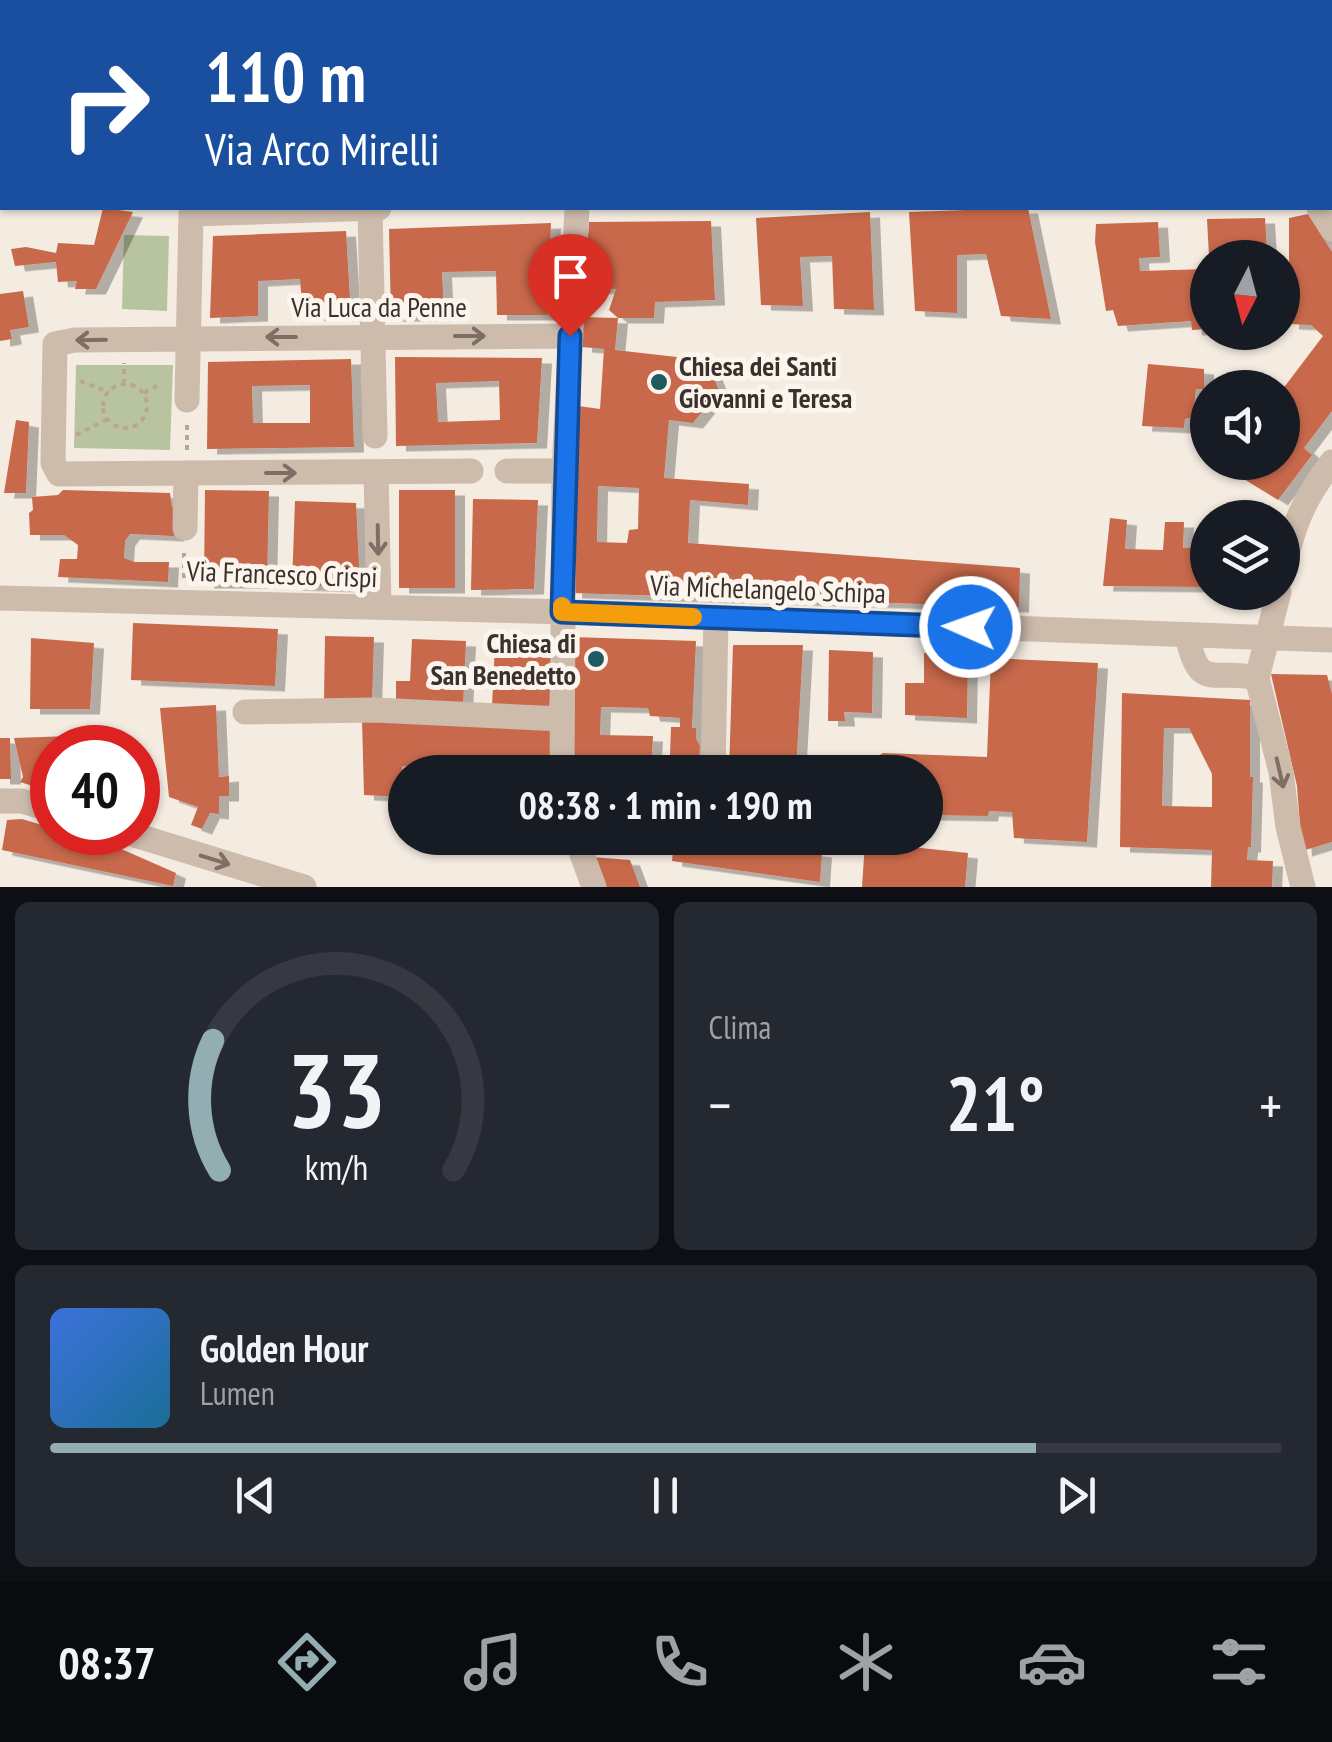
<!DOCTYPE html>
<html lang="it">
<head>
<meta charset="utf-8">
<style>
	:root { --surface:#171b24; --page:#242831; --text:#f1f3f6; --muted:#9ea1a6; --line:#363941; --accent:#92aeb2 }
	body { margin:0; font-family:"PT Sans Narrow",sans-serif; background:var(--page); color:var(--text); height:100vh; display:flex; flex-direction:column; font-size:38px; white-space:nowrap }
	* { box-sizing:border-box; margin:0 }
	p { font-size:32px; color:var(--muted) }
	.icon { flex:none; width:55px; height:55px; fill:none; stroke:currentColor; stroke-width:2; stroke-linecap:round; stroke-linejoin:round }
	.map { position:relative; height:887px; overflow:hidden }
	.drawer { display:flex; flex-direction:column; gap:15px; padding:15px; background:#0d0f14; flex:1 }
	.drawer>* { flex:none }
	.guide { position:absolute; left:0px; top:0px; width:1332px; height:210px; box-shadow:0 2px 8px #0004; background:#1a4fa0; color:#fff; overflow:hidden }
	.needle { width:65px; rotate:186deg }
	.tools { position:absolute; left:1190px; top:240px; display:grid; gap:20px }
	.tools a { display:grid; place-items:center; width:110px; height:110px; border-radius:50%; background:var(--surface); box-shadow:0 2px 8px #0004; font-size:50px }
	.speed { position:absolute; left:30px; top:725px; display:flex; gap:20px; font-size:50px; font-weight:700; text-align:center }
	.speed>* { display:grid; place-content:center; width:130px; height:130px; border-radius:50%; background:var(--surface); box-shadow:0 2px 8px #0004; line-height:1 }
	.speed .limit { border:15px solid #d22; background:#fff; color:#111 }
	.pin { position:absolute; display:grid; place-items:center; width:85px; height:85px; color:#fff; margin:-102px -42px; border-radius:50% 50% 50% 0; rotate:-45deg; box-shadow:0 0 10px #0007 }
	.pin .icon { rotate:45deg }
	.me { position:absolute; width:110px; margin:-55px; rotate:272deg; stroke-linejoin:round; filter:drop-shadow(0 0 8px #0008) }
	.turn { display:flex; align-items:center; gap:35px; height:210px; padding:0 40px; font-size:45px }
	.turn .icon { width:130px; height:130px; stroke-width:2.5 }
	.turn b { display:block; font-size:70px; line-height:85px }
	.big { font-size:75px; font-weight:600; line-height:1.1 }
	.drawer .card { flex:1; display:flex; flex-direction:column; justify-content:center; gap:15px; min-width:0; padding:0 35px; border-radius:15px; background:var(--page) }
	.drawer .dial { align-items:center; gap:0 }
	.dial svg { height:260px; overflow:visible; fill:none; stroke:var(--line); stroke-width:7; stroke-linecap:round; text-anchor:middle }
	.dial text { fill:var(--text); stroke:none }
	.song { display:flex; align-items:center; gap:30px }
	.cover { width:120px; height:120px; border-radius:15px; background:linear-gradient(135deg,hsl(220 70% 55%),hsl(200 70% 35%)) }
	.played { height:10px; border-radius:5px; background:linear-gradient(90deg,var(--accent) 80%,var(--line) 80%) }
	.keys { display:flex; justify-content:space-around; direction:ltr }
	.heat { display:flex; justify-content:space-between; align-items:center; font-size:55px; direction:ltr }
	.drawer .tiles { flex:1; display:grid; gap:15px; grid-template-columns:1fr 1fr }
	.card:last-child { grid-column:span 2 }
	.trip { position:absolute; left:388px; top:755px; width:555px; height:100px; border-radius:50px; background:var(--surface); box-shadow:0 2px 8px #0004; font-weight:600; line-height:100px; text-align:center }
	.menu { display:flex; height:160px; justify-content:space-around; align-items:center; background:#090b0e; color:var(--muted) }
	.menu .icon { width:70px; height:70px }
	.menu .selected { color:var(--accent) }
	.menu b { font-size:45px; color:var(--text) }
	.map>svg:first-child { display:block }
</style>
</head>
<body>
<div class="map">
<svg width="1332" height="887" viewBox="0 0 1332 887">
	<defs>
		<filter id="shadow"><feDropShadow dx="10" dy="5.5" stdDeviation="0" flood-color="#0004"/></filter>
	</defs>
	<rect width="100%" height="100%" fill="#f4ebe1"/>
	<!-- green -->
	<path fill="#b8c4a0" d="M124,235L169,236L167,311L122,309Z
		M76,365H173L170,450L74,448Z"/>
	<!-- building -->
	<path fill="#c8694b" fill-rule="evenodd" filter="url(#shadow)" d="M103,208L133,212L96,289H75L77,281L58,282L56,262L15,266L11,249L26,247L56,253L58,243L94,245Z
		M1028,208L1051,319L1001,316L986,254L957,255V313L915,311L909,212Z
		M870,212L874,310L834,309L832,256L800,257L803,306L761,305L756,218Z
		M1308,214L1332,252V411L1304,448L1312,455L1278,500L1216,462H1282V390L1323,336L1311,325L1289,324V218Z
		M1265,218L1267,252L1253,254V258L1209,256L1207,219Z
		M711,221L715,300L655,302L654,318H618L609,310L616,289L584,288L589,222Z
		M1158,222L1160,257L1139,258L1140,271L1208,269V329L1192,330L1191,321L1118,326L1113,310L1106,311L1095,242L1096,224Z
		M551,223L547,315H497L496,271L442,272L444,316H391L389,229Z
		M346,231L351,316L303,315L300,279L258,281V316L210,318L213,236Z
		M23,291L29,327L10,330L12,339L0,341V294Z
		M582,317L618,318L615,350L694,359L712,373L719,391L693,423L669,420L664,478L749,484L748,505L690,500L688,543L1020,568L1019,607L572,593L578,406L600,409L604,349L582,347ZM598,486L639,488L638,529L629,530L627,543L597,542Z
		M395,357L542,358L537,443L396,446ZM499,381L500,420L438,422L436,383Z
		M351,359L354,447L207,449L208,362ZM310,385V423H253L252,386Z
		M1148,364L1204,369V389H1196L1193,417L1185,419L1184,428L1142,426Z
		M16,420L29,422L26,493H4Z
		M63,490L170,493L172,507L176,510L174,536L130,534L125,541L124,558L135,562H169L168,582L58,577L60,559H77L78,545L64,535H30L29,513L33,510L32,497L58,495Z
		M205,490L269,491L267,583H204Z
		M399,490H455V588H399Z
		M473,499L538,500L534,589L471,590Z
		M295,501L356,503L360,587L292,585Z
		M1110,518L1127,520L1125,549L1163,550L1165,522H1184L1183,548H1208V587L1103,586Z
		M133,623L278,629L275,686L131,680Z
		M325,636L374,637L372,703L324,701Z
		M572,637L696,641L692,728H696V738L700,746L698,772H663L664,759L670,756L671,727H680V718L650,716L648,708L601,707L600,735L653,736L651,770L570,772Z
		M31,638L94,643L90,709H30Z
		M412,639L466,641L463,706L396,703V681H410Z
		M495,645L552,648L549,709L492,706Z
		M733,645H803L796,772H729Z
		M829,650L873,652L872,713L844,712L845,721H828Z
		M924,653L968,656L967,718L905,715V683H924Z
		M991,658L1098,663L1087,842L1014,838L1012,812L989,811L988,816L929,815L930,808L925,807V772H873V759L883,753L987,757Z
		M1271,674L1327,675L1332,694V842L1302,851L1297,786Z
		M1122,693L1250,700V777H1253L1251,847H1248L1247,860L1273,861L1272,887H1211L1212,850L1120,847ZM1164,728H1189L1212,774V807L1162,806Z
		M216,705L219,777L229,776V796H219V814L210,813L202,829L191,825L198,807L169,797L160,708Z
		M362,720L550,729V772H502V766L485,767V772L473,771L472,765L402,766V797L364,795Z
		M125,734V748H52V792L20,782L23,777L14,738Z
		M0,738H10L11,779H0Z
		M22,819L52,828V832H67L119,848L176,873L173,886L2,850L7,820Z
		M585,838H657L656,849L586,844Z
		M674,838H710L822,852L820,882L672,861Z
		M865,842L968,853L965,887H862Z
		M592,857L630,860L640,887H604Z"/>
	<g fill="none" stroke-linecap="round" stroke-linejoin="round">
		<!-- path -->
		<path stroke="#b9a596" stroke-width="4" stroke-dasharray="5 5" stroke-linecap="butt" d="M80,381L109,392
			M124,384V363
			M103 406a22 22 0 1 1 44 0a22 22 0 1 1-44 0Z
			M144,393L162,383
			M76,435L108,419
			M187,450V425
			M184,578V552"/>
		<!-- minor -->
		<path stroke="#cdbbac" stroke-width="25" d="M1227,0V2
			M589,2V0
			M1330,151H1332
			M370,208L375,436
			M1319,208L1332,229
			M187,400L191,214L379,208
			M471,471L59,474L53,463L55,344L75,340L571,336
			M507,471H564
			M376,472L379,607
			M185,528L186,474
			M1282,576C1293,526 1301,503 1332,462
			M1279,592L1257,678L1281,772L1288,827L1303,887
			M0,598L571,612L1332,640
			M1187,635C1199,693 1212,668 1257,678
			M245,712L375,710L562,719
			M562,772L564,471L577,208
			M713,772L716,618
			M0,801H22L52,810
			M125,832L304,887
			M576,838L594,887"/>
	</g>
	<!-- one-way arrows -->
	<defs><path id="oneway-shaft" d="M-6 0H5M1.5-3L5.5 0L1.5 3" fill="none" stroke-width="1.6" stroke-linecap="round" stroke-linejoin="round" transform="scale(2.5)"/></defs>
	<g stroke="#7d6f65">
		<use href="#oneway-shaft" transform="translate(470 336)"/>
		<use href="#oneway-shaft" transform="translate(281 337) rotate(180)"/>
		<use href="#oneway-shaft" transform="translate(91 340) rotate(179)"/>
		<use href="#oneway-shaft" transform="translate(281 473)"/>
		<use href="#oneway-shaft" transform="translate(378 540) rotate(89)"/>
		<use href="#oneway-shaft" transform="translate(1280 773) rotate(77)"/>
		<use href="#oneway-shaft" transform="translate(215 860) rotate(17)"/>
	</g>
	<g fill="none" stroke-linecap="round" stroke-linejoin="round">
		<!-- route casing -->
		<g stroke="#114b97" stroke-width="25">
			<path id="route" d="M570,336L562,612L970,627"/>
		</g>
		<!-- route -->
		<use href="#route" stroke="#1a73e8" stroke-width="18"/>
		<!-- slow -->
		<path stroke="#f59e0b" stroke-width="18" d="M562,606V612L693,617"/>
	</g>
	<!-- markers -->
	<g fill="#1f5a5e" stroke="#fbf5ee" stroke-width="4">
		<circle cx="659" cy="382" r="10"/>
		<circle cx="596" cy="659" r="10"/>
	</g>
	<g text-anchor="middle" stroke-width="10" stroke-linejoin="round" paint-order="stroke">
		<!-- street labels -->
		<g font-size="28" fill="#3b302b" stroke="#fbf5ee">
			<text x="379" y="317">Via Luca da Penne</text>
			<text transform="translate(282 574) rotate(2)" y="10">Via Francesco Crispi</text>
			<text transform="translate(768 589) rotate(2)" y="10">Via Michelangelo Schipa</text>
		</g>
		<!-- poi labels -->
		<g font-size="28" font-weight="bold" fill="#3b302b" stroke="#fbf5ee" text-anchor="start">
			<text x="679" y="376">Chiesa dei Santi<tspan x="679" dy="32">Giovanni e Teresa</tspan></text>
			<text x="576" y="653" text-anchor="end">Chiesa di<tspan x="576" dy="32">San Benedetto</tspan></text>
		</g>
	</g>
</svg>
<div class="tools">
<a><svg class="needle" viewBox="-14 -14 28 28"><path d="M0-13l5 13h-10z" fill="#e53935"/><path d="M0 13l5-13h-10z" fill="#9ea1a6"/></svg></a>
<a><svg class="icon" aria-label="sound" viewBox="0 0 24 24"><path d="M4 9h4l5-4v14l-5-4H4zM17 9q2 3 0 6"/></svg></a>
<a><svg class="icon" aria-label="layers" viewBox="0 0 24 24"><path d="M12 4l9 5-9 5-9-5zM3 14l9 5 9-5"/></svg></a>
</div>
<div class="speed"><div class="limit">40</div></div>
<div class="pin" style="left:570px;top:336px;background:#d93025"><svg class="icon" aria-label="arrive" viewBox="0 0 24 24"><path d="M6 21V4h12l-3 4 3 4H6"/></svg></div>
<svg class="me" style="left:970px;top:627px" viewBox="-20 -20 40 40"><circle r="17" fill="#1a73e8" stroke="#fff" stroke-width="3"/><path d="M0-11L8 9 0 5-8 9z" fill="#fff"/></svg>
<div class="trip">08:38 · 1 min · 190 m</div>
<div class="guide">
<div class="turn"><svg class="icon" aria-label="right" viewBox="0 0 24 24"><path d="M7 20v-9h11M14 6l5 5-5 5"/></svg><div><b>110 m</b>Via Arco Mirelli</div></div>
</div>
</div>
<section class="drawer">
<div class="tiles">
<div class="card dial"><svg viewBox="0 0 100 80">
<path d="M14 69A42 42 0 1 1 86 69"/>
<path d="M14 69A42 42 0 0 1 12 29" stroke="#92aeb2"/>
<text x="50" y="56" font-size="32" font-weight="700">33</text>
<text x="50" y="72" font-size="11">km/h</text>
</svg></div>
<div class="card"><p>Clima</p>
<div class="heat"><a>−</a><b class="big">21°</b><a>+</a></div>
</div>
<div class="card">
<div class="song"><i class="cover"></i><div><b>Golden Hour</b><p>Lumen</p></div></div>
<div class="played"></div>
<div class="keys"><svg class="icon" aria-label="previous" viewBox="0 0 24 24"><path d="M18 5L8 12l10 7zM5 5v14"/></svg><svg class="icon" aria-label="pause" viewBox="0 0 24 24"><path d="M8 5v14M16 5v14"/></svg><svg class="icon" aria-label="next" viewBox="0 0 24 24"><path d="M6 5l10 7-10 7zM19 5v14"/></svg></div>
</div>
</div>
</section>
<nav class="menu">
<b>08:37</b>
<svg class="icon selected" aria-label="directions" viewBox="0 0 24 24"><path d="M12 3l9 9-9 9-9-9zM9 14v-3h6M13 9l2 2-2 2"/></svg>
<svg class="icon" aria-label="music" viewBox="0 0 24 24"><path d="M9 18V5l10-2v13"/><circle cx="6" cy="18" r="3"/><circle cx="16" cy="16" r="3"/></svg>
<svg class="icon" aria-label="phone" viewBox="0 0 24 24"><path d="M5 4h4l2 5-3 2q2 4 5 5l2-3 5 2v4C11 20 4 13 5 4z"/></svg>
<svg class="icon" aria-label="climate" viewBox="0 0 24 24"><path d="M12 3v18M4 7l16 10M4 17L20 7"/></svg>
<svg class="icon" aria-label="car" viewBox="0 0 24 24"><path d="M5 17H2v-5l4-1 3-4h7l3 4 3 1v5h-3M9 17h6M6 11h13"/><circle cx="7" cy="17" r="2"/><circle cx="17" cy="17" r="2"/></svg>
<svg class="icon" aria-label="filters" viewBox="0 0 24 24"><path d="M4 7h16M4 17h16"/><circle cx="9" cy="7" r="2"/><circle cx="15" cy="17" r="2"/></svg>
</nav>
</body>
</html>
